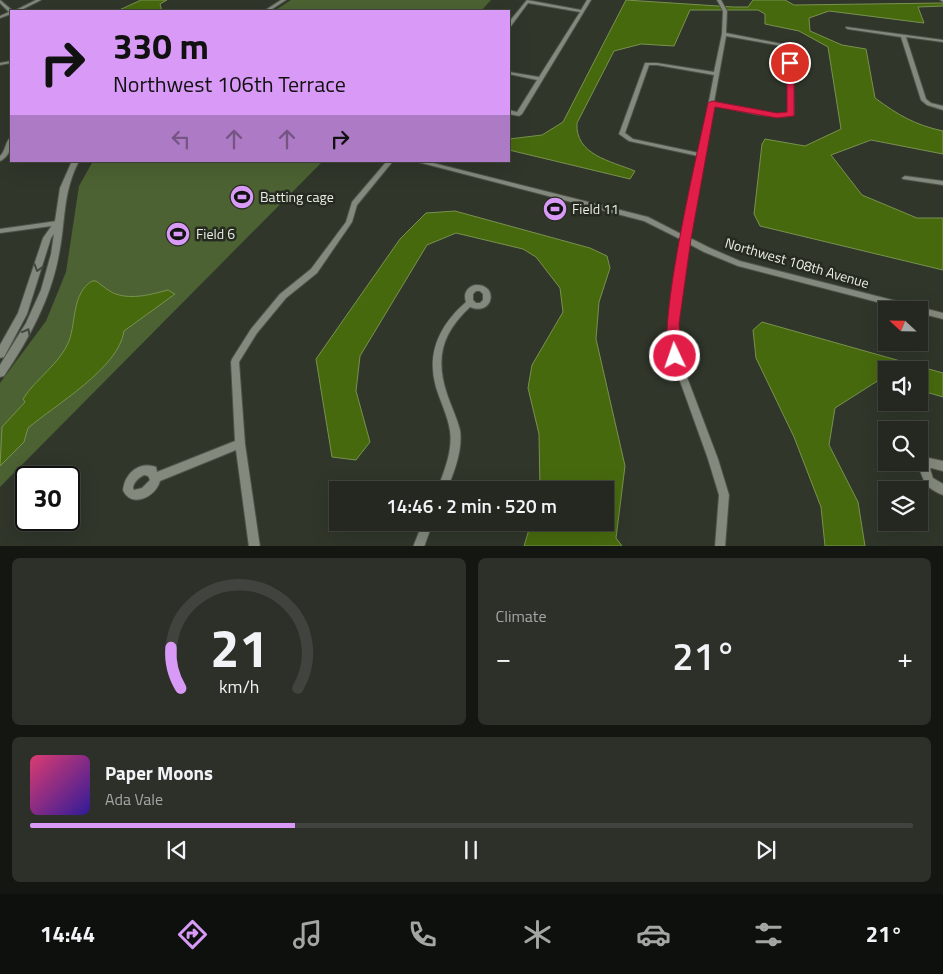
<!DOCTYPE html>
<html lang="en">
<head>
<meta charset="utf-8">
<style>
	:root { --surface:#242820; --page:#2c3029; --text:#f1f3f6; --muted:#a3a6a5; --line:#41443e; --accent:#d99af7 }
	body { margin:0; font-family:"Titillium Web",sans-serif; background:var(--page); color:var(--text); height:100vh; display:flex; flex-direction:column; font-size:19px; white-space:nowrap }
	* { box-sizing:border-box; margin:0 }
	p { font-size:16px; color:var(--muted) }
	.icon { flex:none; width:28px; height:28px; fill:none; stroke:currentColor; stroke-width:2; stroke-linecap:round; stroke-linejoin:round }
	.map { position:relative; height:546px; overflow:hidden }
	.drawer { display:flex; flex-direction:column; gap:12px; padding:12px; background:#141612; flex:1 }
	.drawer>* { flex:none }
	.banner { position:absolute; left:10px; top:10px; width:500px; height:152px; border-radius:0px; box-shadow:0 5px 20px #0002,0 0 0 1px var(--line); background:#d99af7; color:#111; overflow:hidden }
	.needle { width:32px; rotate:292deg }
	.controls { position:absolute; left:878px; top:301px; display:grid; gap:10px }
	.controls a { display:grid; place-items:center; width:50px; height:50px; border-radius:0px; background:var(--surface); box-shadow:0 5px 20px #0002,0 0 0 1px var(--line); font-size:25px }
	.speed { position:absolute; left:15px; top:466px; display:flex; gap:10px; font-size:25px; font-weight:700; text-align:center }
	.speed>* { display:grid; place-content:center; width:65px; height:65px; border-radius:50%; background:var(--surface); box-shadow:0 5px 20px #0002,0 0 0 1px var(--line); line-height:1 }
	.speed .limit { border:2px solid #111; border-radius:8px; background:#fff; color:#111 }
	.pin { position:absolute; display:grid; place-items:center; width:42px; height:42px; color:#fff; margin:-21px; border:2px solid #fff; border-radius:50%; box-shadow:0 1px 5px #0007 }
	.me { position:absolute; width:55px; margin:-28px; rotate:357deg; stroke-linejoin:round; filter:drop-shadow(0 0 4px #0008) }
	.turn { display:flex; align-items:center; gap:18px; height:105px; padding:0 20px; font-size:22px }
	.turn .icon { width:65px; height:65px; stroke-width:2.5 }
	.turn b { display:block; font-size:35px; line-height:42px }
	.lanes { display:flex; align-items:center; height:48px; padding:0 20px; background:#0003; justify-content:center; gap:25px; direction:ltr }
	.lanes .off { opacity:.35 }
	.big { font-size:38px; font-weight:600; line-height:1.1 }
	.drawer .card { flex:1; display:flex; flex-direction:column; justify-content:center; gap:8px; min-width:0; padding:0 18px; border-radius:8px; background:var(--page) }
	.drawer .dial { align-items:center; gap:0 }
	.dial svg { height:130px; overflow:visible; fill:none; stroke:var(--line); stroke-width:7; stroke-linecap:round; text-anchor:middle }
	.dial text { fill:var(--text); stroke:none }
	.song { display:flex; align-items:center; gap:15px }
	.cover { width:60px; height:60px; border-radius:8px; background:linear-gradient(135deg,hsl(340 70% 55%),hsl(250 70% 35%)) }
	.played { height:5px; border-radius:2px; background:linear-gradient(90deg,var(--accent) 30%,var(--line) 30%) }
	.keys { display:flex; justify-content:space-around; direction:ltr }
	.heat { display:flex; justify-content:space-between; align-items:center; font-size:28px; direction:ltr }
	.drawer .tiles { flex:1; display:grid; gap:12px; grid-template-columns:1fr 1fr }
	.card:last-child { grid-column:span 2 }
	.trip { position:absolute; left:329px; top:481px; width:285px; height:50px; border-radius:0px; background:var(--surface); box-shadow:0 5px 20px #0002,0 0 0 1px var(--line); font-weight:600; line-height:50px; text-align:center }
	.tabs { display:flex; height:80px; justify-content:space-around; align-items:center; background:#0e100d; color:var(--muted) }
	.tabs .icon { width:35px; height:35px }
	.tabs .current { color:var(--accent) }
	.tabs b { font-size:22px; color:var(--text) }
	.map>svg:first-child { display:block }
</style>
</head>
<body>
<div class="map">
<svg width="943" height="547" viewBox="0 0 943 547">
	<rect width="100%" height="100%" fill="#30362a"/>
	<!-- green -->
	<path fill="#4c6232" d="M291,0H491L481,11H274Z
		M93,161H323L0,487V383L46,321L66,272L79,186Z"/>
	<!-- water -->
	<path fill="#47690e" stroke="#78914e" d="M141,0H167L160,4L162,11H117Z
		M626,0L733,7H748L753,0H785L794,5L943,3V6L918,7L924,23L829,11L809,18L810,31L842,45L866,49L875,98C898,115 915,125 943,131V154L871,140L831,155L862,195L917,218H943V270L760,226L754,214L762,144L765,139L805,146L841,129L828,47L799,31L765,24V14L758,10H690L674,46L641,44L614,51L577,123C575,155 611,161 635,171L630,179L509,150V139L542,135L563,122Z
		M455,211L590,248L607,256L610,268L599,302L596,339L625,466L616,538L622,546H524L531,523L605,522V490H540L539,434L528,388L532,365L563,312L560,288L536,257L523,249L456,233L427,245L360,356L356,391L370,442L356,460L332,457L316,359L400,239L426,213Z
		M92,281H96C102,285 109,292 116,294C132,300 153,294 168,290L175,294L124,331C119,368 55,405 28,428L24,442L0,466L2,427L25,402L23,399C36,378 60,364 69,341C76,322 72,293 92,281Z
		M762,322L943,373V397L919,390V370H886V382L879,380L835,408L829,445L858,502L865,546H825L821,507L794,437L756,358L753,330Z"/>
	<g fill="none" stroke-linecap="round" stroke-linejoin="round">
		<!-- minor casing -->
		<g stroke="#4e534a" stroke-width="2">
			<path id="minor" d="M0,0L13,11H11V14L0,18V16L9,12L0,3Z
				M36,0H41L19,11H14Z
				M527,0L581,10L587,0H591L522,114L519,116L509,114V110L517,112L537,80L509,74V72L539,77L580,12L528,3L511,26H509V22Z
				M717,0H721L727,11L726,33L792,46L794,114C777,122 733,109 714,105L690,238L710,248L740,261L943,313V319L919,313V310H908L738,266L704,252L689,244L677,324L679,356L718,459L729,495L725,547H715L719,495L708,459L671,356L669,324L682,240L644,221L414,161H425L648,217L683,235L698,156L629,141L619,134L645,63H657L714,72L722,34L723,11ZM726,36L788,47V113L777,114L714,102ZM649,65H657L714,75L699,153L633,139L625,133Z
				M940,0H943V2Z
				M846,27L943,40V42L906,37L926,99L931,103L943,106V110L927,105L921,100L901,37L848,29L846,28Z
				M11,61V63L0,65V63Z
				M11,137C12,147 10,156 0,161V156C6,151 5,141 11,137Z
				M387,161H393L357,205L352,222L317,273L286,298L257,333L239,362L245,444L260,547H249L236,450L160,481C156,497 131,509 123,490C125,473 139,461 156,467L157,472L235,441L231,362L232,359L251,329L280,294L311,269L346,222L352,202ZM144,475L148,476L150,480L142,488L134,490L133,488C134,482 138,478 144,475Z
				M905,176L943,181V185L903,179L902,178Z
				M57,221H59L60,223L59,225L0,233V229Z
				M475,285C499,283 494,317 470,307C442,333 435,358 447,394C451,406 457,418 460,430C463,450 454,472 447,490H437C444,472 453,450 450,431C448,416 440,401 436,387C426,352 440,325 466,302C463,294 467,287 475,285ZM476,291H480L483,294V300L480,303H476L473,300V294Z
				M929,458L943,461V471L931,468L930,469L933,478L943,484V495C926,488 925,484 919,468C921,463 924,460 929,458Z
				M423,522H433L424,547H413Z"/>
		</g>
		<!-- tertiary casing -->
		<g stroke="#4e534a" stroke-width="2">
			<path id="tertiary" d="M281,0H286L269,11H264Z
				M72,161H79C62,194 66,220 59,254C51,299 29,339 4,376L0,377V365L26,323L41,290L51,254L54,234L51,238L27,314L4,357L0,358V345L18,313L43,238L55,221L60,188Z"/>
		</g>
		<!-- minor -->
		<use href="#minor" fill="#83897c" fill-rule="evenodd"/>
		<!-- tertiary -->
		<use href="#tertiary" fill="#83897c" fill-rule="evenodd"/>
	</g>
	<!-- one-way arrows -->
	<defs><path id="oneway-chevron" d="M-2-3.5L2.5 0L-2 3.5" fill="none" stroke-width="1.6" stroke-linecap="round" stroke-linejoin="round" transform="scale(1.25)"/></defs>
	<g stroke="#42473c">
		<use href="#oneway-chevron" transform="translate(38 268) rotate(107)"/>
		<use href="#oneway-chevron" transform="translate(27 332) rotate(-62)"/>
	</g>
	<!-- route -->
	<path fill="#e11d48" stroke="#92132f" d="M790,61L794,63V116L777,118L715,107L691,239L679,324L681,356L675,362L670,360C655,330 699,146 708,103L712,101L777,113L787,112V63Z"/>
	<!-- icons -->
	<defs>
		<g id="stadium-disc" transform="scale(1.25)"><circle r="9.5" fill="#d99af7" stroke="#262b20"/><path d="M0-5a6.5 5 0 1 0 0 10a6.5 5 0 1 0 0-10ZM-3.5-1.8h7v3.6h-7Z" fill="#111"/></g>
	</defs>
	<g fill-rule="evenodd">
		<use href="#stadium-disc" x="242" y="197"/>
		<use href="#stadium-disc" x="555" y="209"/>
		<use href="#stadium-disc" x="178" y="234"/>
	</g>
	<g text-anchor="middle" stroke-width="5" stroke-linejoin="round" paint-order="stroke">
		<!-- poi labels -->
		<g font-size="14" fill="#e9ede5" stroke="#262b20" text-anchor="start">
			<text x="260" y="202">Batting cage</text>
			<text x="572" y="214">Field 11</text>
			<text x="196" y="239">Field 6</text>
		</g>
		<!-- street labels -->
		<g font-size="14" fill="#e9ede5" stroke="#262b20">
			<text transform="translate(797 263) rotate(16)" y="5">Northwest 108th Avenue</text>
		</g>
	</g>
</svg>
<div class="controls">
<a><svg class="needle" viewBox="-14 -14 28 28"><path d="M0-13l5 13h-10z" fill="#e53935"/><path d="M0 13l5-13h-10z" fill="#a3a6a5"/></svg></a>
<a><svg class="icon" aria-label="sound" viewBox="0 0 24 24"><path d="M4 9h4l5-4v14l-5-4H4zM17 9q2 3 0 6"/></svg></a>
<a><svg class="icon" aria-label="search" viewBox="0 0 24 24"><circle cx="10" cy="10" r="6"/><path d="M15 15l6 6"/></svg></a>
<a><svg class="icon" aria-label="layers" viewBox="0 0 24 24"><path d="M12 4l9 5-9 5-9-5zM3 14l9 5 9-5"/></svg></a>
</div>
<div class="speed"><div class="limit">30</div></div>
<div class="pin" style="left:790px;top:63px;background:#d93025"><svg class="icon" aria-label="arrive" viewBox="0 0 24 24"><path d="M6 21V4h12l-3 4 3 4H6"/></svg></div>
<svg class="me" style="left:675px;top:356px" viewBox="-20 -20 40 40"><circle r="17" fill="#e11d48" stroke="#fff" stroke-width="3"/><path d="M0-11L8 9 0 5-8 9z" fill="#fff"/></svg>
<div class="trip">14:46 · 2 min · 520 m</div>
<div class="banner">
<div class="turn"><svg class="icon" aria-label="right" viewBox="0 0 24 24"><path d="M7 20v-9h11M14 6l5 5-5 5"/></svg><div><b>330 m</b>Northwest 106th Terrace</div></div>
<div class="lanes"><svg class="icon off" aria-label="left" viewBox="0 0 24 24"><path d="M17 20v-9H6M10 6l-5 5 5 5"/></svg><svg class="icon off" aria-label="ahead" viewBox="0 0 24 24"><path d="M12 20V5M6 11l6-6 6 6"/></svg><svg class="icon off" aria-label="ahead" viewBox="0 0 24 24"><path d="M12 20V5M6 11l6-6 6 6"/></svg><svg class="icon" aria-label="right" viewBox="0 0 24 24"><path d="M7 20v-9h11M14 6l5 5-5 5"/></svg></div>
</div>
</div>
<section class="drawer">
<div class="tiles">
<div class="card dial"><svg viewBox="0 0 100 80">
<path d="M14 69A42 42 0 1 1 86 69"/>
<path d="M14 69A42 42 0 0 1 8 44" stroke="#d99af7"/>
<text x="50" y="56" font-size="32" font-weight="700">21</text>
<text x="50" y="72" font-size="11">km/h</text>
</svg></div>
<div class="card"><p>Climate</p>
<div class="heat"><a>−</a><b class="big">21°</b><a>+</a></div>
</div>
<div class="card">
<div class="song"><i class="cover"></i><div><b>Paper Moons</b><p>Ada Vale</p></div></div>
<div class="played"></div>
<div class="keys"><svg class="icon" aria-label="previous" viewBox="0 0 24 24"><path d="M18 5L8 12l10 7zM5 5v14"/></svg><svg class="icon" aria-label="pause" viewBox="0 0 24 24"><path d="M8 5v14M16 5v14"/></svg><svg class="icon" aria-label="next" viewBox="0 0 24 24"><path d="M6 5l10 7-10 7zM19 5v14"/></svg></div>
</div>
</div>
</section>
<nav class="tabs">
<b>14:44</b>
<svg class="icon current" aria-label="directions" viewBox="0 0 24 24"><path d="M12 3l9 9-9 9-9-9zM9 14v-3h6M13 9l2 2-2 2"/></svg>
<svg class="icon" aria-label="music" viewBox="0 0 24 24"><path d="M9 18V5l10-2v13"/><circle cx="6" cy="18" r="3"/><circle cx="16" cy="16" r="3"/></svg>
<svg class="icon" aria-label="phone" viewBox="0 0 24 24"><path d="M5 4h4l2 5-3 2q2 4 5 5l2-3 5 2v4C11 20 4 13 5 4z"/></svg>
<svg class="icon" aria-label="climate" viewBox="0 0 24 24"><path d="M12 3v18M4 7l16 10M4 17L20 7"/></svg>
<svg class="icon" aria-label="car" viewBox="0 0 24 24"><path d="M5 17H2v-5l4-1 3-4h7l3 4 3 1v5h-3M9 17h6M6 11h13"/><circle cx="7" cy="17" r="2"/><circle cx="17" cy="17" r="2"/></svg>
<svg class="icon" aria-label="filters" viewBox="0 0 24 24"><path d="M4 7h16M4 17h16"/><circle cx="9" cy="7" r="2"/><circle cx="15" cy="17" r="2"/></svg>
<b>21°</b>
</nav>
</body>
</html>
